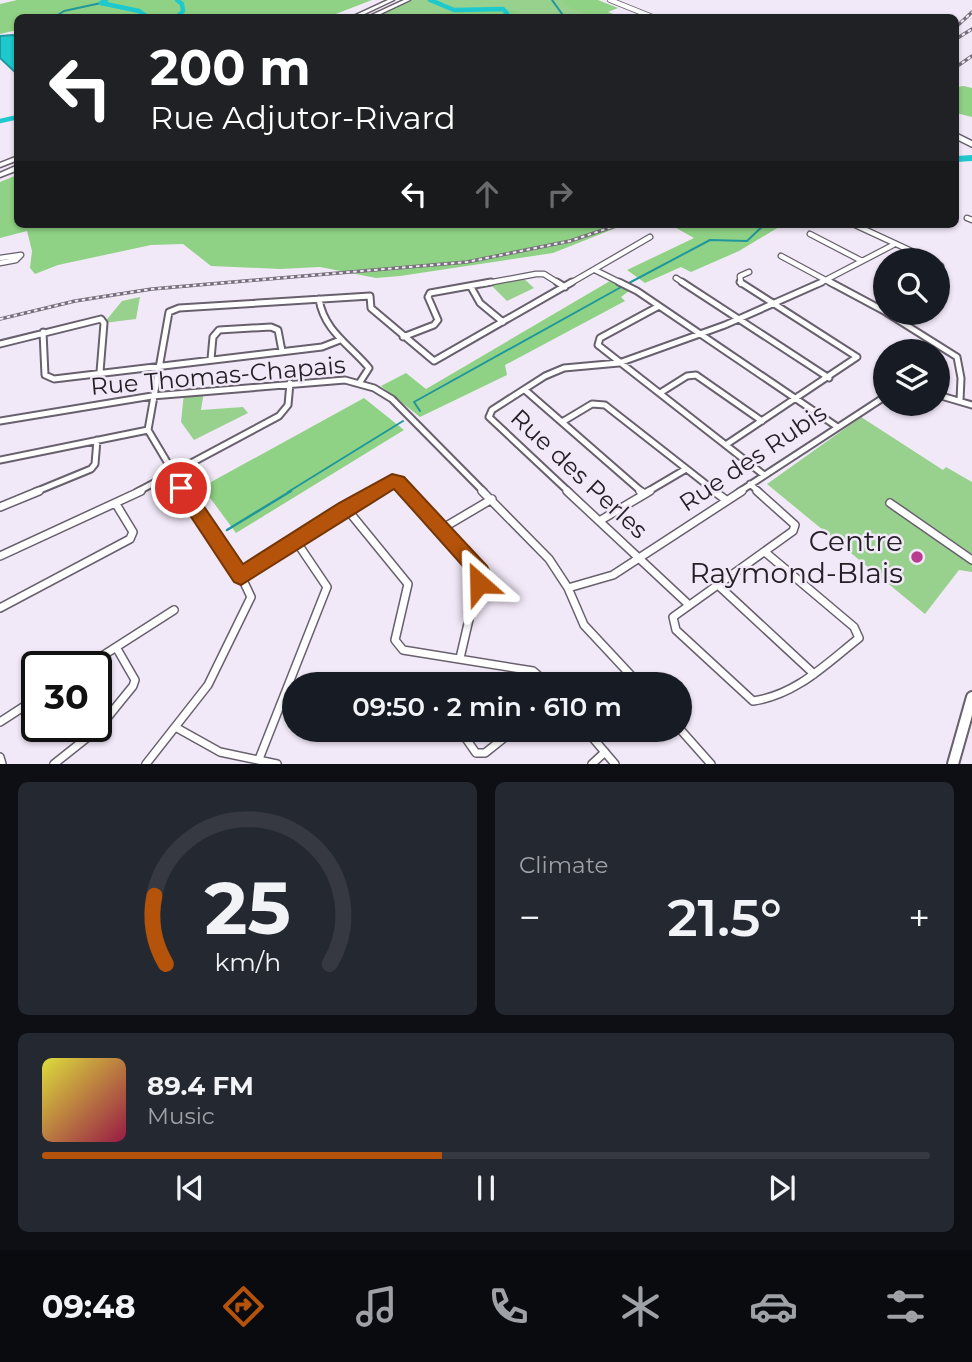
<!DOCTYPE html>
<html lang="en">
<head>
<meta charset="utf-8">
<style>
	:root { --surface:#171b24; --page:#242831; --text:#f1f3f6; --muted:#9ea1a6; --line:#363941; --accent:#b45309 }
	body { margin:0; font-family:Montserrat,sans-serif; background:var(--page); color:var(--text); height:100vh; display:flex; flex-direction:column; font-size:26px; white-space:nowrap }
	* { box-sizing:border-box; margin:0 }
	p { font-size:23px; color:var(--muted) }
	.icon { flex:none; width:38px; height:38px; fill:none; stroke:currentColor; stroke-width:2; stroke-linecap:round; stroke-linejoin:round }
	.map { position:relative; height:764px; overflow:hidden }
	.side { display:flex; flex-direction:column; gap:18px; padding:18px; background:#0d0f14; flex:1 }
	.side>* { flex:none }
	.hud { position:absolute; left:14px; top:14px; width:945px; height:214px; border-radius:10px; box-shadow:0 2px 5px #0004; background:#202124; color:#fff; overflow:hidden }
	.tools { position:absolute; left:873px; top:248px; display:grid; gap:14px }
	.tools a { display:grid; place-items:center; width:77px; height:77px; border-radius:50%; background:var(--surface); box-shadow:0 2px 5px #0004; font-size:35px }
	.speed { position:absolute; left:21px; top:651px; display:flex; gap:14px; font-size:35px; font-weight:700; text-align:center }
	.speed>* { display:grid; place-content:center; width:91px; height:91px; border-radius:50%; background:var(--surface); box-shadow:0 2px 5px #0004; line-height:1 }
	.speed .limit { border:4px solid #111; border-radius:10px; background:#fff; color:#111 }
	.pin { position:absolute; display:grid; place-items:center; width:60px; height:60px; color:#fff; margin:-30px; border:4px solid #fff; border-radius:50%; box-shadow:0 2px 7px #0007 }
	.me { position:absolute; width:77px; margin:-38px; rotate:335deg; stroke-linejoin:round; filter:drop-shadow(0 0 5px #0008) }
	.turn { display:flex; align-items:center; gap:24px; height:147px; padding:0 21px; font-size:32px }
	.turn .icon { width:91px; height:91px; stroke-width:2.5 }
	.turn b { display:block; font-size:49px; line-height:60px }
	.lanes { display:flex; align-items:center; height:66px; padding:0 21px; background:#0003; justify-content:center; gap:35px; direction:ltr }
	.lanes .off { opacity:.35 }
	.big { font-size:52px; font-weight:600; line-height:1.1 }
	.side .widget { flex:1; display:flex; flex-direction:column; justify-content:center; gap:10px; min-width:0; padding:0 24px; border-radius:10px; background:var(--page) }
	.side .dial { align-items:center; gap:0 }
	.dial svg { height:182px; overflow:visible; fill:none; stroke:var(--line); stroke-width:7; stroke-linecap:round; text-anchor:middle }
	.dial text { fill:var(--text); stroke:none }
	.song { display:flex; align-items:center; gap:21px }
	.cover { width:84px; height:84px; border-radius:10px; background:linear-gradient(135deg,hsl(60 70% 55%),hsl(340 70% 35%)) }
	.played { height:7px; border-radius:4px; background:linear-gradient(90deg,var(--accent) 45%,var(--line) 45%) }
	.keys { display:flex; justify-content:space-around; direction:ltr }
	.heat { display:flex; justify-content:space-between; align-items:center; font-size:38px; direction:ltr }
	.side .tiles { flex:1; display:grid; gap:18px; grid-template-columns:1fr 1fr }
	.widget:last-child { grid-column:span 2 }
	.trip { position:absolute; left:282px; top:672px; width:410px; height:70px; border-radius:35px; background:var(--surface); box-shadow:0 2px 5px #0004; font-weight:600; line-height:70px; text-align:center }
	.menu { display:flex; height:112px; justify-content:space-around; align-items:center; background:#090b0e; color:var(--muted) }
	.menu .icon { width:49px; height:49px }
	.menu .on { color:var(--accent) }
	.menu b { font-size:32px; color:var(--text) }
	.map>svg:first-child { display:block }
</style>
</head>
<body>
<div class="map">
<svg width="972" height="764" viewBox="0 0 972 764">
	<rect width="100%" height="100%" fill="#f2e9f8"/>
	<!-- green -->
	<path fill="#98d08e" d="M408,0H567L609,18H367Z
		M522,277L534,288L507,301L490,284Z
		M140,297L136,319L104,323L122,301Z
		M204,391L201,410L243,407L248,413L194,440L181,422L184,393Z
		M861,417L943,470L946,467L972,482V572L959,570L925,614L767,484Z"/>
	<!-- forest -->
	<path fill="#90d285" d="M17,0H372L328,17L18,18L17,30L0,34V4Z
		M563,0H598L618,8L608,12L621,17L590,16L565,5Z
		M500,8L518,11L514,17H423L434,13Z
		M964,86L972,88V117L956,113V87Z
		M17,175L18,224H626L553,253L400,276L376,278L320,267L280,269L211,266L183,244L151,245L58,265L35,274L30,268L32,251L27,231L0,238V182Z
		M669,224H784L739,251L691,272L681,267L645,283L627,270L694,238Z
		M610,281L629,291L621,297L625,301L505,365L507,375L420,417L381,386L406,373L426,389Z
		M364,398L404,430L236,533L202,487Z"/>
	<!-- water -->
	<path fill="#1ec9ce" stroke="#20979c" stroke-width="2" d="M13,35L17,38V74L0,58V36Z"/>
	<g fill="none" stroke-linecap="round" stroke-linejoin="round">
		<!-- stream-far1 -->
		<path stroke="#20979c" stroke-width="2" d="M552,0L565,18
			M34,18H40
			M53,18L64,11L101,3
			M629,283L710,240L747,241L765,224
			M420,411L414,402L623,286
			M288,492L403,421"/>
		<!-- stream -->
		<path stroke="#20979c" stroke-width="2.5" d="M227,530L291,491"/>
		<!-- river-far1 -->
		<path stroke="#1ec9ce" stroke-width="4.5" d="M106,0L101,3L139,11L149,18
			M430,0L454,10L503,9L507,13L502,18
			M176,18L183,11L182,4L177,0
			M0,121L18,117"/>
		<!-- river -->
		<path stroke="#1ec9ce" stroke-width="6" d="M956,159L972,158"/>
		<!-- minor-far2 casing -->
		<g stroke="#68606d" stroke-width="7">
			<path id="minor-far2" d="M967,218L972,220
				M853,224L933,261
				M810,234L862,261
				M781,256L833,284
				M0,258L21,255L16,260L0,263
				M938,264L941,266L938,275
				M595,270L623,284
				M676,278L685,284
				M482,284L536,274H544L560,284
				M569,284L650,237
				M741,284L740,276L749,272
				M818,284L893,245"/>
		</g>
		<!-- minor-far1 casing -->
		<g stroke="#68606d" stroke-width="9">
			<path id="minor-far1" d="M557,282L565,287
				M619,282L637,291L836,426
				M682,282L829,378
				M830,282L886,312
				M471,287L480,303L503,322
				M319,299C324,331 350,345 369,368L360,382
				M659,306L600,338L598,345L764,475
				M887,313L957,357L961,378L960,401
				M902,321L914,313
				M43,332L45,375L54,379L322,347L340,340
				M403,337L434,325L438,320L428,297L430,293L491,282
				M0,344L101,319L104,323L100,372
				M211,359L213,337L219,330L271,327L278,330L282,351
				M525,390L642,492
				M660,393L687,376L696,375L762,421
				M938,395L972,405
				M0,421L152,396L345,380L374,388L392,399L484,492
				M562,422L592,404L605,405L716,492
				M727,444L857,357L740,282
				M0,460L148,430
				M750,484L759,492
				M35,492L91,469L95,464L97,440
				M137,492L279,416L288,405L290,383
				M185,492L148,430L169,312L179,308L370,296L371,308L434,361L572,282
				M374,492L392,481L398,482L407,492
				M569,492L489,417L492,410L545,376L564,368L619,363L725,325L822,282
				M647,492L686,469
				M739,492L886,396"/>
		</g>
		<!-- minor casing -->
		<g stroke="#68606d" stroke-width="10">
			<path id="minor" d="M406,491L480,572L460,658
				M482,491L549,559L568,588L584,625L639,684
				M567,491L688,604
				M640,491L643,493
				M714,491L726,500
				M757,491L795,525L793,531L673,617L676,630L753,701C796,695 826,664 859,638L854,627L765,552
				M890,503L972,560
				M0,507L39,491
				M346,508L408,584L395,640L403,650L533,671L548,684
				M601,520L650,491
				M443,528L492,499
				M0,556L141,491
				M241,576L377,491
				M719,586L814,674
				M568,588L613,575L742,491
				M0,608L130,539L133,532L116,504
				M85,667L174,610
				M0,722L37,698
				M177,728L220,752L277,764
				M679,728L711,764
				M460,730L476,753H485L514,730
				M586,730L615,764
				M0,757L2,764
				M259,759L327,587L296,541
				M54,764L98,729L133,686L135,680L116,647
				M146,764L208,685L251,597L241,576L183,491
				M592,764L605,752"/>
		</g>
		<!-- secondary-far1 casing -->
		<g stroke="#68606d" stroke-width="6">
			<path id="secondary-far1" d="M610,0L655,18"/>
		</g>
		<!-- secondary casing -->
		<g stroke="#68606d" stroke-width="8">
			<path id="secondary" d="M956,136L972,144"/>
		</g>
		<!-- primary casing -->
		<g stroke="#68606d" stroke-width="14">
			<path id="primary" d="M953,764L972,697"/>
		</g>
		<!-- motorway casing -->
		<g stroke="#68606d" stroke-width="3">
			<path id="motorway" d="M388,0H394L356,18H349Z
				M404,0H410L372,18H365Z
				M18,156V160L0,167V163Z
				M18,165V170L0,177V173Z"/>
		</g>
		<!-- minor-far2 -->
		<use href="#minor-far2" stroke="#fff" stroke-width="4.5"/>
		<!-- minor-far1 -->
		<use href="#minor-far1" stroke="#fff" stroke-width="5"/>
		<!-- minor -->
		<use href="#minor" stroke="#fff" stroke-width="7"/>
		<!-- secondary-far1 -->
		<use href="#secondary-far1" stroke="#fff" stroke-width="4.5"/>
		<!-- secondary -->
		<use href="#secondary" stroke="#fff" stroke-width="5"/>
		<!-- primary -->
		<use href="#primary" stroke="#fff" stroke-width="10"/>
		<!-- motorway -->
		<use href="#motorway" fill="#fff" fill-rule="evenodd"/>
		<!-- rail casing -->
		<g stroke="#757079" stroke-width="3.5">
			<path id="rail" d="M956,27L972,12
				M956,39L972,29
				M956,67L972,56
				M0,319L75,301L152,289L467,262L570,241L621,224"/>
		</g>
		<!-- rail -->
		<use href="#rail" stroke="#f2e9f8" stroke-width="2" stroke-dasharray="3.5" stroke-linecap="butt"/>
	</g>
	<!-- route -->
	<path fill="#b45309" stroke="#753606" stroke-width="2" d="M392,474L404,477L487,566L490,572L486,589H472L470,574L394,489L241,585L234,582L172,488L181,481L188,483L243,564L339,503Z"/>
	<!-- markers -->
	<circle fill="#b93d8e" stroke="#f2e9f8" stroke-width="2.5" cx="917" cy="557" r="7"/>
	<g text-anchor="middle" stroke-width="5" stroke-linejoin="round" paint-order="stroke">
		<!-- street labels -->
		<g font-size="24" fill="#242126" stroke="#f2e9f8">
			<text transform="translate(218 376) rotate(-5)" y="8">Rue Thomas-Chapais</text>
			<text transform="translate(753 458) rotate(-34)" y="8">Rue des Rubis</text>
			<text transform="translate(579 474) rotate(43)" y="8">Rue des Perles</text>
		</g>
		<!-- near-poi labels -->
		<g font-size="28" fill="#242126" stroke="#f2e9f8" text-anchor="end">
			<text x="903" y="551">Centre<tspan x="903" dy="32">Raymond-Blais</tspan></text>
		</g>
	</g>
</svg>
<div class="tools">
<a><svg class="icon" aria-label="search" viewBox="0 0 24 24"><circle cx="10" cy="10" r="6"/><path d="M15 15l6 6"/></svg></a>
<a><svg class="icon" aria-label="layers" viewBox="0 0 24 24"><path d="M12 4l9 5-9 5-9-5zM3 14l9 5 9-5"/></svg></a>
</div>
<div class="speed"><div class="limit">30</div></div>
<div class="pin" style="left:181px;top:488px;background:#d93025"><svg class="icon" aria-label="arrive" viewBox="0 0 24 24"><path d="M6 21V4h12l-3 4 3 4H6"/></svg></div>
<svg class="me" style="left:479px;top:583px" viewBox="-20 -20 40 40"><path d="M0-17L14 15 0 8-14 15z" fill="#b45309" stroke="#fff" stroke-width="4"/></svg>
<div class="trip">09:50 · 2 min · 610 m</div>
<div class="hud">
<div class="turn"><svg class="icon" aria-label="left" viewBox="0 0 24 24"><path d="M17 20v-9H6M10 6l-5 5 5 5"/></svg><div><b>200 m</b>Rue Adjutor-Rivard</div></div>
<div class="lanes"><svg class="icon" aria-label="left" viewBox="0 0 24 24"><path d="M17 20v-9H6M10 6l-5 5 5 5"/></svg><svg class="icon off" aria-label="ahead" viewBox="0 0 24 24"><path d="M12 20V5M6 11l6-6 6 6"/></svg><svg class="icon off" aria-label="right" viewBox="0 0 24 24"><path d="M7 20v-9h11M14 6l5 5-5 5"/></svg></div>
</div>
</div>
<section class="side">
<div class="tiles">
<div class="widget dial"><svg viewBox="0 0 100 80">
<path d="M14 69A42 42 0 1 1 86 69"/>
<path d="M14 69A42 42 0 0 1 9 39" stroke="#b45309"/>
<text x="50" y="56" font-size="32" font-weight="700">25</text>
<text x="50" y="72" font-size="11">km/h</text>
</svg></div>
<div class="widget"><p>Climate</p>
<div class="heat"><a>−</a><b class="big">21.5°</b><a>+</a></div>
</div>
<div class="widget">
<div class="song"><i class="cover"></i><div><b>89.4 FM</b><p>Music</p></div></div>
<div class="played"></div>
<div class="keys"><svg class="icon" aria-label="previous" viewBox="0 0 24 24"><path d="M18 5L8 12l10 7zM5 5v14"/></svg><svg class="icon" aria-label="pause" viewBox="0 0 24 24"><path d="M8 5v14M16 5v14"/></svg><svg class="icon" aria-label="next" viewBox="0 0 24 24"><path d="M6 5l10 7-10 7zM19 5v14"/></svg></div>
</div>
</div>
</section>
<nav class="menu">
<b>09:48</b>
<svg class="icon on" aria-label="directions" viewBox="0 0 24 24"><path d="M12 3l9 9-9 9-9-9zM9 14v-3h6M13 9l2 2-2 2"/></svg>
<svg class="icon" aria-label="music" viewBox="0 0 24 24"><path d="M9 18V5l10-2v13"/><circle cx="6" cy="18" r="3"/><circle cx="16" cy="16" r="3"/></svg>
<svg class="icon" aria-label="phone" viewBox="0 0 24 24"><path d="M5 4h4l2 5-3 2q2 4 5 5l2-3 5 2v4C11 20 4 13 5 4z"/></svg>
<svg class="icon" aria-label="climate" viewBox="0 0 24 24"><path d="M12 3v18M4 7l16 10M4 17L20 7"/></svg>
<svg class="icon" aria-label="car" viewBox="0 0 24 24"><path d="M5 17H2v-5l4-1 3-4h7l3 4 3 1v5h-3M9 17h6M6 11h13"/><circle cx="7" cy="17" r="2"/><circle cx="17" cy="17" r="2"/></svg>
<svg class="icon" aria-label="filters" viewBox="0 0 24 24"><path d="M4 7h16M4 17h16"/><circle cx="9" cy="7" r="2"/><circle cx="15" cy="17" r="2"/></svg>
</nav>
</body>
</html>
